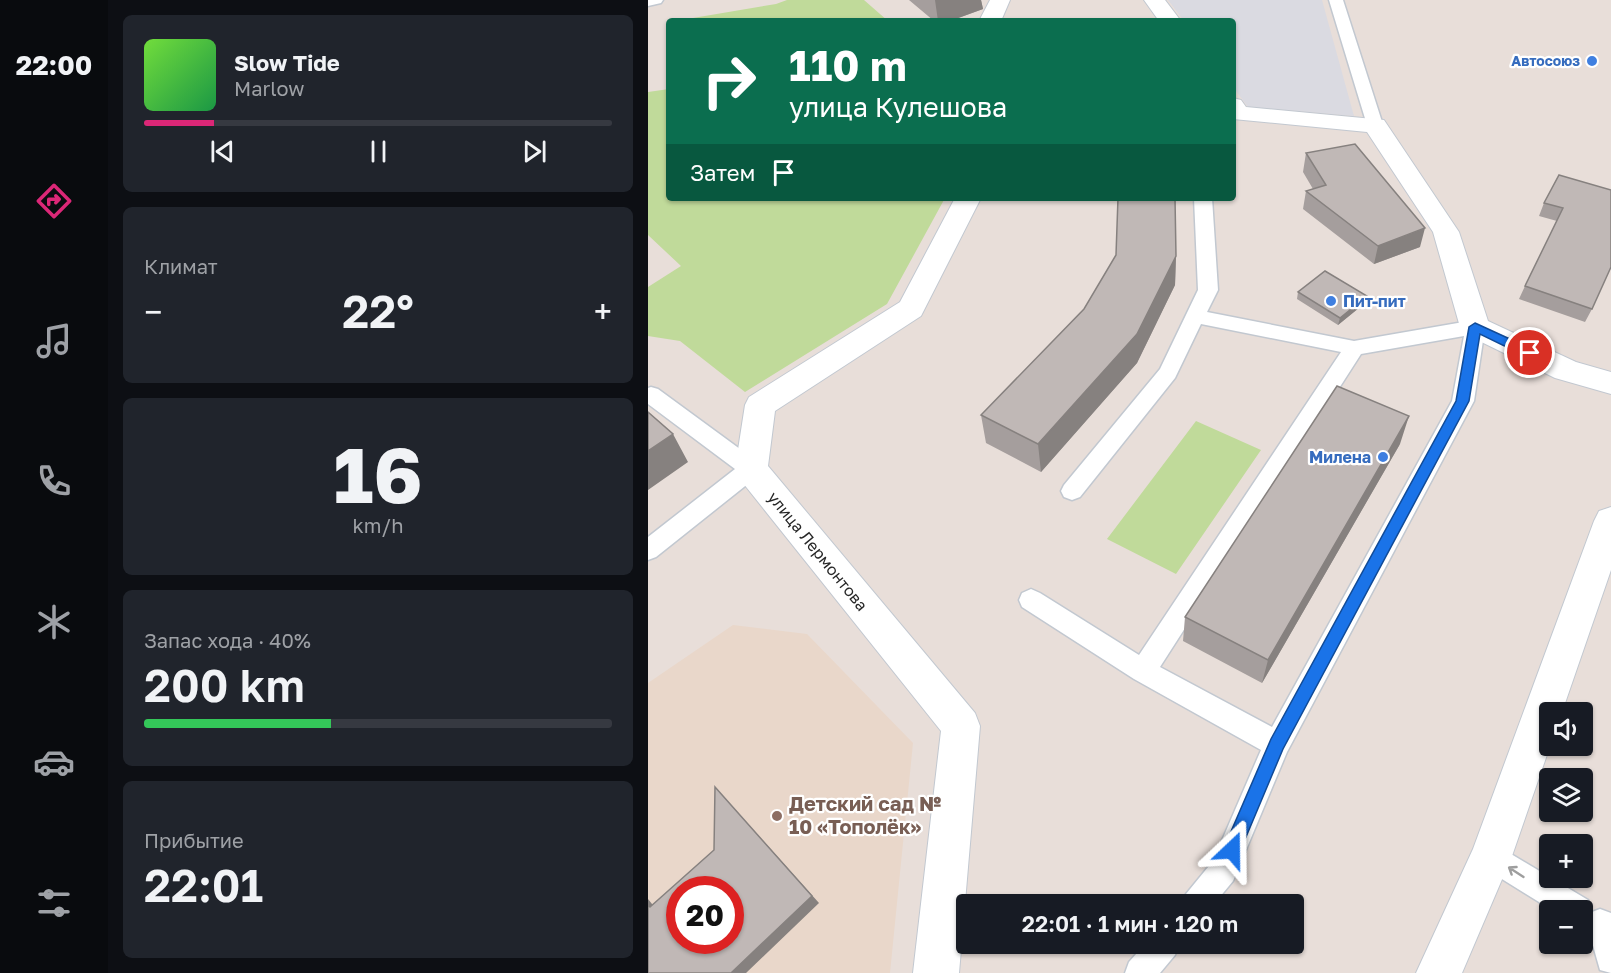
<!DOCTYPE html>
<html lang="ru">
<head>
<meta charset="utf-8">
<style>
	:root { --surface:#171b24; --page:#20242c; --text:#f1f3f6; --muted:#9ea1a6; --line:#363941; --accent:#db2777 }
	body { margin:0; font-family:"Golos Text",sans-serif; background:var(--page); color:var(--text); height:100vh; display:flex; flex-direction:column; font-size:22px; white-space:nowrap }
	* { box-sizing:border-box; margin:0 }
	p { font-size:20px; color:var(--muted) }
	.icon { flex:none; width:33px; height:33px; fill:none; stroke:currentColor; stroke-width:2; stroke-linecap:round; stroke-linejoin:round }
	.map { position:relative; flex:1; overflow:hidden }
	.sheet { display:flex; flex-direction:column; gap:15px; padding:15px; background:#0d0f14; width:540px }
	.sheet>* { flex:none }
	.hud { position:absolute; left:18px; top:18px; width:570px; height:183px; border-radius:6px; box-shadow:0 2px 4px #0004; background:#0b6e4f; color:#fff; overflow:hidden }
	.fabs { position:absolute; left:891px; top:702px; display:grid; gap:12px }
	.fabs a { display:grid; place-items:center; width:54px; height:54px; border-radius:6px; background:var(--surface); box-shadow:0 2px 4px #0004; font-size:30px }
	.speed { position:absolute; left:18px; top:876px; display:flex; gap:12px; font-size:30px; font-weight:700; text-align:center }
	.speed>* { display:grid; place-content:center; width:78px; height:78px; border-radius:50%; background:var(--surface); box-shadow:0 2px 4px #0004; line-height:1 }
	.speed .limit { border:9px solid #d22; background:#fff; color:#111 }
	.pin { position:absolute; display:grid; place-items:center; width:51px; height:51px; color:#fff; margin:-26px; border:3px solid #fff; border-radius:50%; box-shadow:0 2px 6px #0007 }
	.me { position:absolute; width:66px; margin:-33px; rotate:23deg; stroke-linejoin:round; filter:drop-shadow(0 0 4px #0008) }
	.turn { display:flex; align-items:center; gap:21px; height:126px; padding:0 24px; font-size:27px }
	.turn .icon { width:78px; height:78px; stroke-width:2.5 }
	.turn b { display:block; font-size:42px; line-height:51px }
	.then { display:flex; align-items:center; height:57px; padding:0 24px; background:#0003; gap:12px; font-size:22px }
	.big { font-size:45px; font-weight:600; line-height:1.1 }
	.sheet .widget { flex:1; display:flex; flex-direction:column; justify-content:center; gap:9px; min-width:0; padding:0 21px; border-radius:9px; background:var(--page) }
	.sheet .dial { align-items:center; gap:0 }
	.dial b { font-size:78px; line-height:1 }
	.song { display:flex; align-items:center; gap:18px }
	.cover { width:72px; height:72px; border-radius:9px; background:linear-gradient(135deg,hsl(100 70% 55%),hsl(140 70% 35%)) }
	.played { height:6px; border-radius:3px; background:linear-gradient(90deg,var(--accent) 15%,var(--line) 15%) }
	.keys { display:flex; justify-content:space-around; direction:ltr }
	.heat { display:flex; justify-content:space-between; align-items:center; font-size:33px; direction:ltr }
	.charge { height:9px; border-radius:4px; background:linear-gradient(90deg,#34c759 40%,var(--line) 0) }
	.trip { position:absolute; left:308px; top:894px; width:348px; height:60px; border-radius:6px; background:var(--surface); box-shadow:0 2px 4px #0004; font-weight:600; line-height:60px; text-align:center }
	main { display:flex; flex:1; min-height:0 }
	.dock { display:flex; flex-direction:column; width:108px; justify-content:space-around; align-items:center; background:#090b0e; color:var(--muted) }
	.dock .icon { width:42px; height:42px }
	.dock .active { color:var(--accent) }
	.dock b { font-size:27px; color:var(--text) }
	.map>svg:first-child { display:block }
</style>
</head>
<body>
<main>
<nav class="dock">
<b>22:00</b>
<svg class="icon active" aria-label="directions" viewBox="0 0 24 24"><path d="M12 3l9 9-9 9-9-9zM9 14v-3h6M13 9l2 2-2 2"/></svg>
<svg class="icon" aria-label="music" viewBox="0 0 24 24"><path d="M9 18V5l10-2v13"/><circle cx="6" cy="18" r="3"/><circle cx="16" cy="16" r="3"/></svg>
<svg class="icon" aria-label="phone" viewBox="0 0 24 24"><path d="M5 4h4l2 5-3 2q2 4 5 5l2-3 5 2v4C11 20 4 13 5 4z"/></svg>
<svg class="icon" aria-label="climate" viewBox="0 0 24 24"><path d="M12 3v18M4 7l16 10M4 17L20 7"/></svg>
<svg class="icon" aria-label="car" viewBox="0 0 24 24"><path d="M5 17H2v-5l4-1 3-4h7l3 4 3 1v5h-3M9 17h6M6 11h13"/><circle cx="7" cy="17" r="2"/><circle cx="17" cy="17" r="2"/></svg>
<svg class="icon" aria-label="filters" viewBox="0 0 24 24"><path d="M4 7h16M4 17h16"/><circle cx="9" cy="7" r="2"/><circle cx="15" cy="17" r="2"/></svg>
</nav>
<section class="sheet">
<div class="widget">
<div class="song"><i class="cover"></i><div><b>Slow Tide</b><p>Marlow</p></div></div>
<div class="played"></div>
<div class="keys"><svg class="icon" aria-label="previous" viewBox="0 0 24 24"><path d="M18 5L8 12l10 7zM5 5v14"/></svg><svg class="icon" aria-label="pause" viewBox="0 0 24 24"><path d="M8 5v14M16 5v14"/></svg><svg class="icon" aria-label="next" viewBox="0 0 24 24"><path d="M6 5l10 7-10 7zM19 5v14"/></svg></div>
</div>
<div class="widget"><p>Климат</p>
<div class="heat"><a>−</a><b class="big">22°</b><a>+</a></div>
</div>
<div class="widget dial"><b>16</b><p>km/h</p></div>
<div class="widget"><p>Запас хода · 40%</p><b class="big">200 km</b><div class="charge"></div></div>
<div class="widget"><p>Прибытие</p><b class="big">22:01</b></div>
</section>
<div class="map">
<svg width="963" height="973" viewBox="0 0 963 973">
	<rect width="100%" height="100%" fill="#e8ded9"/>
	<!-- industrial -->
	<path fill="#dadae1" d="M520,0H674L706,116L600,107L585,87V21H536Z"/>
	<!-- education -->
	<path fill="#e9d7ca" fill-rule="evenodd" d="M85,625L159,634L265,743L242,973H0V683ZM32,890H82V940H32Z"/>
	<!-- green -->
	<path fill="#c0da9a" d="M139,0H216L240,21H50L45,18L128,4Z
		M21,89V198H297L239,304L97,392L32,341L0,336V287L33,266L0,235V92Z
		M548,421L613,450L528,574L459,539Z"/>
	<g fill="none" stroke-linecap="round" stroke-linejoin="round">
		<!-- service casing -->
		<g stroke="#c2c8d0" stroke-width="3">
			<path id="service" d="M0,0H15L13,3L0,6Z
				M681,0H695L735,125L733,128L727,130L719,125Z
				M546,198H564L570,290L559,312L706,341L827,320L834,322L837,327L826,401L639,752L585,881L566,904H533L538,894L565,861L613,750L486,679L374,607L371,600L374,593L383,589L392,593L491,655L693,352L553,324L527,378L432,497L424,500L416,497L413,491L416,485L512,369L550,290ZM816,336L804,401L624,727L512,667L713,354Z
				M3,387L10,389L111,463L114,469L111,475L8,557L0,560V537L87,469L0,404V388Z
				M843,842L940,900L944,912L952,909L963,913V973L952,970L938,921L934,923V910H904L833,866L829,856L833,846Z
				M497,944H531L527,955L512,973H477L481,962Z"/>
		</g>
		<!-- minor casing -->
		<g stroke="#c2c8d0" stroke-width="2">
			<path id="minor" d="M342,0H362L353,21H331Z
				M496,0H517L533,21H511Z
				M585,98L593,100L598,107L736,120L811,232L840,321L928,362L963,372V394L907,378L817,334L812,327L785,232L719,132L585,119Z
				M307,198H333L273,316L127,411L120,466L327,713L332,726L311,973H265L293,731L91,478L87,469L97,405L101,397L252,302Z"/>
		</g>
		<!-- secondary casing -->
		<g stroke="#c2c8d0" stroke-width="2">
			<path id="secondary" d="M963,507V570L914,712H902V746L864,856L814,973H768L825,849L946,521L951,511Z"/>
		</g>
		<!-- service -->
		<use href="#service" fill="#fff" fill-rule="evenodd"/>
		<!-- minor -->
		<use href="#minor" fill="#fff" fill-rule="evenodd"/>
		<!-- secondary -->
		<use href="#secondary" fill="#fff" fill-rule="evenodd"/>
	</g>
	<!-- wall -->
	<path fill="#a59e9d" d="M261,0H333L335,9L302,21H286Z
		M658,153L772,247L726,264L655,209L658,191L665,189L655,172Z
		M911,175L944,309L937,322L871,299L877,286L909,221L891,216L896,203Z
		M528,256L527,285L489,363L393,472L338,443L333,415Z
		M650,292L717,303L690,325L649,299Z
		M752,444L614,683L535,641L537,617Z"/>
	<!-- shaded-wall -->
	<path fill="#86817f" d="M287,0H333L335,9L302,21H290Z
		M777,228L772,247L726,264L730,246Z
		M528,256L527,285L489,363L393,472L390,444Z
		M719,296L717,303L690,325L692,318Z
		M761,416L752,444L614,683L620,660Z
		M25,434L40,462L0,490V451Z
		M75,796L171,903L98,973H83Z
		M0,899L12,914L2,907L0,905Z"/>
	<!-- building -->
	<path fill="#c0b8b6" stroke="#86817f" stroke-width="1.5" fill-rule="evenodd" d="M707,144L777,228L730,246L658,191L678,185L658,153Z
		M911,175L963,190V267L944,309L877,286L915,208L896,203Z
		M470,198H527L528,256L489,334L390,444L333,415L436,309L468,255Z
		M677,271L719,296L692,318L650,292Z
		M689,386L761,416L620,660L537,617Z
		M0,412L25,434L0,451Z
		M67,787L164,896L83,973H0V905L2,907L66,850ZM32,890H82V940H32Z"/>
	<!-- one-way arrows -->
	<defs><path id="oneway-shaft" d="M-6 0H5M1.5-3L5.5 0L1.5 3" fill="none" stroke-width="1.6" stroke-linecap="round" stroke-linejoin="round" transform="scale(1.5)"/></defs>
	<use stroke="#9e9e9e" href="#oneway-shaft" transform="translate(868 872) rotate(-147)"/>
	<!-- route -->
	<path fill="#1a73e8" stroke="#114b97" stroke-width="1.5" d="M827,323L886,350L888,353L886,356H877L832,334L821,401L635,749L590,856L584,859L578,856L575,850L623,739L808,401L821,327Z"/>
	<!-- markers -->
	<g fill="#3f7fe0" stroke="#fff" stroke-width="2">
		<circle cx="944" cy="61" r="6"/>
		<circle cx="683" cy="301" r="6"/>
		<circle cx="735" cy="457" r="6"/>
	</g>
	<circle fill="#8d6e63" stroke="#fff" stroke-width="2" cx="129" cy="816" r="6"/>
	<g text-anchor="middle" stroke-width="4.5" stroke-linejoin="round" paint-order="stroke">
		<!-- far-shop labels -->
		<g font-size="14" font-weight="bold" fill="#366cbe" stroke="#fff" text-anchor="end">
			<text x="932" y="66">Автосоюз</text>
		</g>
		<!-- shop labels -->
		<g font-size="16" font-weight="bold" fill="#366cbe" stroke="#fff" text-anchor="start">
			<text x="695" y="307">Пит-пит</text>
			<text x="723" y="463" text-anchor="end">Милена</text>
		</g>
		<!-- street labels -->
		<g font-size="16" fill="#272727" stroke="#fff">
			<text transform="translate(170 551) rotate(51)" y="6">улица Лермонтова</text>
		</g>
		<!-- near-education labels -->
		<g font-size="20" font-weight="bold" fill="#785e54" stroke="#fff" text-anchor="start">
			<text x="141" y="811">Детский сад №<tspan x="141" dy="23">10 «Тополёк»</tspan></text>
		</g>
	</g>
</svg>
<div class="fabs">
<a><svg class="icon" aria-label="sound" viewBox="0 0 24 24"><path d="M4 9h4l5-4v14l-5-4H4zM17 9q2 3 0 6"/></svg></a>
<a><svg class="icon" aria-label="layers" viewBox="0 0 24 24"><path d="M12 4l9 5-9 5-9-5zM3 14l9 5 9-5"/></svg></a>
<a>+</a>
<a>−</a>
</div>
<div class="speed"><div class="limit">20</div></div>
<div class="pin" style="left:882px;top:353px;background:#d93025"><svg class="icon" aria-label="arrive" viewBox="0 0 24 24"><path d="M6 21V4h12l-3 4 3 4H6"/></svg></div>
<svg class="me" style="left:584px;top:850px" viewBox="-20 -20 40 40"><path d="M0-17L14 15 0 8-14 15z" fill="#1a73e8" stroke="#fff" stroke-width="4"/></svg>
<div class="trip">22:01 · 1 мин · 120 m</div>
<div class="hud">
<div class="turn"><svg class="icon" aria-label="right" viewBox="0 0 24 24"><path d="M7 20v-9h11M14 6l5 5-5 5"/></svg><div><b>110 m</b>улица Кулешова</div></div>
<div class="then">Затем<svg class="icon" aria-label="arrive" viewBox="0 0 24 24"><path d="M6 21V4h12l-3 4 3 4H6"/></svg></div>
</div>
</div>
</main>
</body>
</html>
